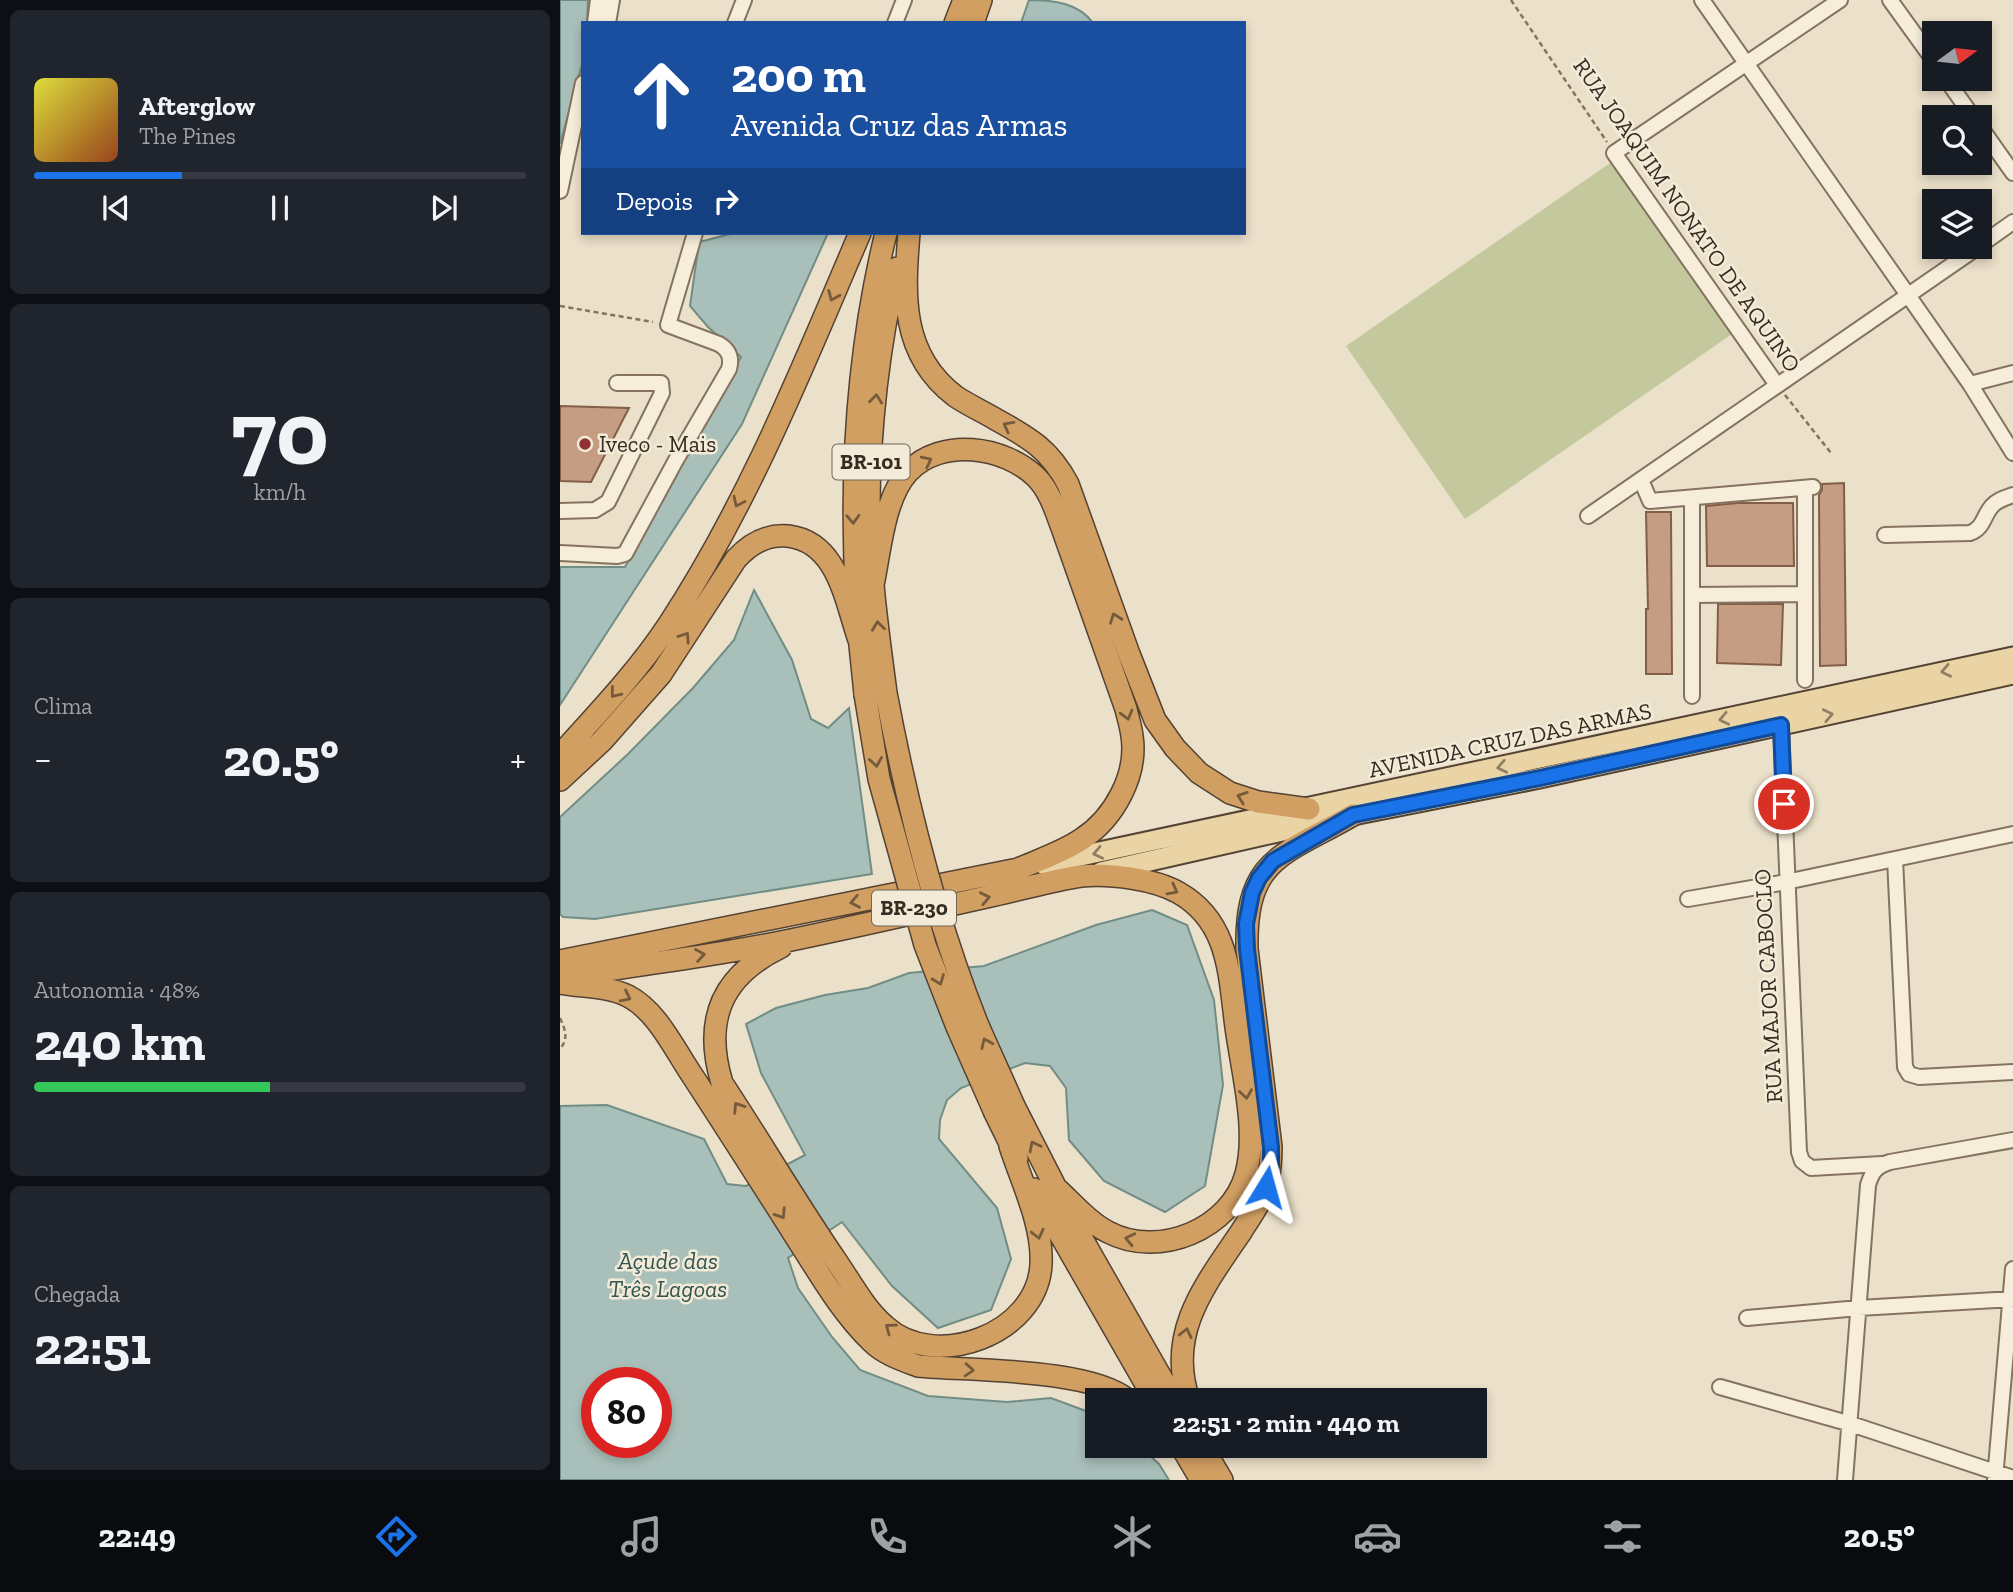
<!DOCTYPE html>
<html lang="pt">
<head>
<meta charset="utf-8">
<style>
	:root { --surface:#171b24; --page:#20242c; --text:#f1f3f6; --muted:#9ea1a6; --line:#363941; --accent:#1a73e8 }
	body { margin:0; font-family:"Zilla Slab",serif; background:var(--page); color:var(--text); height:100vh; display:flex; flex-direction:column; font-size:26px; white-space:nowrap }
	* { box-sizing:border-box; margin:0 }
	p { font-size:23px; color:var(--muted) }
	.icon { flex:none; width:38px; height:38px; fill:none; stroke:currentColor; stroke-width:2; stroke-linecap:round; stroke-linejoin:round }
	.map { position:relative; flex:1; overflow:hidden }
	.drawer { display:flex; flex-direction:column; gap:10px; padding:10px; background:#0d0f14; width:560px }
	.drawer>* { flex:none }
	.banner { position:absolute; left:21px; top:21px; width:665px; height:214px; border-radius:0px; box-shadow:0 4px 10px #0003; background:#1a4fa0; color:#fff; overflow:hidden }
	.needle { width:46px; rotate:75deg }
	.controls { position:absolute; left:1362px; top:21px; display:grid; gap:14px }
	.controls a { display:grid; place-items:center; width:70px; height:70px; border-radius:0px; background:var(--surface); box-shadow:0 4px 10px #0003; font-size:35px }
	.speed { position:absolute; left:21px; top:1367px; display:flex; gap:14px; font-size:35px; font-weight:700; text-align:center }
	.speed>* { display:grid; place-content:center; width:91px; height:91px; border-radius:50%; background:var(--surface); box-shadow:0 4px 10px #0003; line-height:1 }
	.speed .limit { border:10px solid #d22; background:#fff; color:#111 }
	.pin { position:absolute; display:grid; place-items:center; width:60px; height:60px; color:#fff; margin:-30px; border:4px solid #fff; border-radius:50%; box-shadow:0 2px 7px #0007 }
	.me { position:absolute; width:77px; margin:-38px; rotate:8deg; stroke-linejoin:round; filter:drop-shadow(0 0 5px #0008) }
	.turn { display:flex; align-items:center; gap:24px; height:147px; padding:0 35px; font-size:32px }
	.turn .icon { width:91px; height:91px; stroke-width:2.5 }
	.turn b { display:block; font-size:49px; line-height:60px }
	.then { display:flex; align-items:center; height:66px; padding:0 35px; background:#0003; gap:14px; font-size:26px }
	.big { font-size:52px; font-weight:700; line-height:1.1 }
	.drawer .tile { flex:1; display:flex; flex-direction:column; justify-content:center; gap:10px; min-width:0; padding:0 24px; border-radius:10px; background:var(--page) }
	.drawer .dial { align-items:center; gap:0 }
	.dial b { font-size:91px; line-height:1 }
	.song { display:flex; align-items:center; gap:21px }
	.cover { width:84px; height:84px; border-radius:10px; background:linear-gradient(135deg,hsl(60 70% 55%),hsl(20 70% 35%)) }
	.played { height:7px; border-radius:4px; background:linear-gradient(90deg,var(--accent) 30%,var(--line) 30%) }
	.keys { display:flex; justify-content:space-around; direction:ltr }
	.heat { display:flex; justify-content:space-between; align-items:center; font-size:38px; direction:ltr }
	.charge { height:10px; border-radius:5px; background:linear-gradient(90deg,#34c759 48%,var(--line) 0) }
	.trip { position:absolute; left:525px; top:1388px; width:402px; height:70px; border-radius:0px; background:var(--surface); box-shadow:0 4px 10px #0003; font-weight:700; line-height:70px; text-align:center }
	.tab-bar { display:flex; height:112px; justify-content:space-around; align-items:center; background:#090b0e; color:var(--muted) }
	.tab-bar .icon { width:49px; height:49px }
	.tab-bar .on { color:var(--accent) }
	.tab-bar b { font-size:32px; color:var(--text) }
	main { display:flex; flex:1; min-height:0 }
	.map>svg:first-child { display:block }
</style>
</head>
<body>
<main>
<section class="drawer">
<div class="tile">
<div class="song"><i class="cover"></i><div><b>Afterglow</b><p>The Pines</p></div></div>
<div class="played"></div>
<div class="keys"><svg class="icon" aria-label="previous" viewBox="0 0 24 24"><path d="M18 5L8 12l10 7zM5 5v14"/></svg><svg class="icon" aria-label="pause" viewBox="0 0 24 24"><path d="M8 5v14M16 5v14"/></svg><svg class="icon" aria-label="next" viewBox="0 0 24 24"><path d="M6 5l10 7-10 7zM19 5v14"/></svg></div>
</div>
<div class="tile dial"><b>70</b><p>km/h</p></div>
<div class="tile"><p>Clima</p>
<div class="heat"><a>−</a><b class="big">20.5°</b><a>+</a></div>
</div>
<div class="tile"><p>Autonomia · 48%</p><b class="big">240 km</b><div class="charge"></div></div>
<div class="tile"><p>Chegada</p><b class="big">22:51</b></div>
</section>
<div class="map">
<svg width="1453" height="1480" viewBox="0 0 1453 1480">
	<rect width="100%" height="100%" fill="#ebe0c9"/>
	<!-- green -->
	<path fill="#c4c89d" d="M1053,161L1172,334L905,519L786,346Z"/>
	<!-- water -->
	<path fill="#a9bfb9" stroke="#708d86" stroke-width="2" fill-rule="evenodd" d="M0,0H28L27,23H23V61L0,144Z
		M469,0C493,0 519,3 533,23H461Z
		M174,233H268L182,424L0,705V567H65L181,357L148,327L130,306L139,242Z
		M194,590L232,660L251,719L268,728L289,708L312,874L35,919L3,917L0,914V817L68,754L133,688L174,640Z
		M592,910L627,925L654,1000L663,1085L645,1186L605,1212L544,1181L509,1140L506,1088L490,1066L465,1063L401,1088L387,1100L380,1120L379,1139L437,1208L451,1259L431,1310L378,1328L332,1286L282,1222L228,1258L238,1288L272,1337L300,1370L368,1396L447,1402L491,1398L537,1415V1446H579L599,1464L609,1480H0V1106L47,1105L144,1139L167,1184L186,1186L245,1155L201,1073L186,1024L216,1008L265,995L308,988L349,973L424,966L536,925ZM37,1382H96V1442H37Z"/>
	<!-- building -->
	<path fill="#c59d82" stroke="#835e47" stroke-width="2" d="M0,406L69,408L31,482L0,481Z
		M1284,483L1286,665L1260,666L1259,495L1262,490V484Z
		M1178,503H1233L1234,566H1147L1146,506Z
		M1086,512H1111L1112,674H1086V609H1088Z
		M1158,604H1223L1221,665L1157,663Z"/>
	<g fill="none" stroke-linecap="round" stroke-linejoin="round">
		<!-- minor casing -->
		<g stroke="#86735f" stroke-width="18">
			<path id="minor" d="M1142,0L1410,384L1453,453
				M1330,0L1374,61
				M35,23L38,0
				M48,23L52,0
				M175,23L184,0
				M335,23L344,0
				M1386,79L1413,117
				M1419,125L1453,173
				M0,191L23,83
				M1419,246L1453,222
				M1410,384L1453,373
				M1217,385L1054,153L1280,0
				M1081,480L1090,501L1253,487
				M1245,488V680
				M0,511L35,510L48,502L102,393L101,383H57
				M1028,516L1418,247
				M1325,535L1410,533C1424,528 1423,516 1432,506C1437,500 1445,498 1453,495
				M0,553L57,556L65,554L116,460L169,369C172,358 169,350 159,344L108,325L135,233
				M1132,595L1245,594
				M1132,696V498
				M1221,725L1239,1152L1242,1161L1251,1168L1322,1164
				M1335,859L1345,1067L1349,1074L1359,1077L1453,1072
				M1128,899L1226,882L1453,834
				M1187,1318L1299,1308L1453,1299
				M1160,1387L1291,1424L1453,1478
				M1435,1479L1453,1269
				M1285,1480L1308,1185C1312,1172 1316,1166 1330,1162L1453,1140"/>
		</g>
		<!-- major casing -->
		<g stroke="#544233" stroke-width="23">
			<path id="major" d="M483,864L1453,657
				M541,872L793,815L980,778L1453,674"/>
		</g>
		<!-- highway casing -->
		<g stroke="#544233" stroke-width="24">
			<path id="highway" d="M395,23L404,0
				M413,23L421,0
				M349,233C344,294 340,354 395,396C408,405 424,412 437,420C470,438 490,450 508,484L569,654L595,720L615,748L639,773L670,793L698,802L749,809
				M326,693C318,632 309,569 309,507C309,431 319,341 337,268
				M305,694C287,539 289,385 326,233
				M0,755C38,713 78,671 109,624C189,502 243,366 300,233
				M0,780L42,741L101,674L176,559C190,544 206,534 228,536C278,542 285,600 299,640
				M221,947C161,976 143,1020 162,1083C201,1142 237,1204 277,1262C292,1284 305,1309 325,1326C375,1372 478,1334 481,1264C483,1225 462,1183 450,1146
				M0,961L458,869C479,860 503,852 522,839C554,818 578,775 572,736C571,727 568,718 566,709L501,525C495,509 489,490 476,477C444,446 381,437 348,472C324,498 320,552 313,585
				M0,977C83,964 168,954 250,936C312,923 373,909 435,895C463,889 493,880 521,876C549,873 595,879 619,893C670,922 669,976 676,1027C682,1072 698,1130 686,1174C671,1229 599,1259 548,1232C527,1221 511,1201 494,1186
				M0,983C22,987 48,986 68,996C95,1010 112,1044 128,1069C164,1124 199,1179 234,1234C258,1271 280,1311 312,1342C324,1354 342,1360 358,1366C411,1371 530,1368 568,1400
				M454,1106L521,1237L614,1400
				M435,1113L457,1158
				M474,1189L595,1400
				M629,1400C606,1333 645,1285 681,1232C690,1217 702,1202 707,1185C710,1172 711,1160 711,1147L687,949C685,857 724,855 793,815
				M621,1446L641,1480
				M642,1446L662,1480"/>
		</g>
		<!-- path -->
		<path stroke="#86735f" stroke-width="2.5" stroke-dasharray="5 3.5" stroke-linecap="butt" d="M951,0L1047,142
			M0,306L93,322
			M1225,395L1271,453
			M0,1018C5,1029 9,1038 0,1049"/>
		<!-- minor -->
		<use href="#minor" stroke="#f6eedb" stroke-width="14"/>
		<!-- major -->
		<use href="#major" stroke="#ead4a5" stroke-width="19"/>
		<!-- highway -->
		<use href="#highway" stroke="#d19f62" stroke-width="21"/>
		<!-- highway-bridge casing -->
		<g stroke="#544233" stroke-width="24" stroke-linecap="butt">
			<path id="highway-bridge" d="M326,693C347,805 375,917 417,1023C429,1051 442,1078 454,1106
				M305,694L319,779L365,945L397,1027L435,1113"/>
		</g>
		<!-- highway-bridge -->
		<use href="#highway-bridge" stroke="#d19f62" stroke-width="21"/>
	</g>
	<!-- one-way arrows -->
	<defs><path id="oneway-chevron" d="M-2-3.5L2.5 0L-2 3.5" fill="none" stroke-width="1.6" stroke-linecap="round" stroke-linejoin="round" transform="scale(1.75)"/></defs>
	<g stroke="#755a3b">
		<use href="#oneway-chevron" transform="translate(273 296) rotate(113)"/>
		<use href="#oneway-chevron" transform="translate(316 399) rotate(-84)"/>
		<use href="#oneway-chevron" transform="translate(448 426) rotate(-151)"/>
		<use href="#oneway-chevron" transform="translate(367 461) rotate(-27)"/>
		<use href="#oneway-chevron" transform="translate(178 502) rotate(116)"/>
		<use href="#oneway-chevron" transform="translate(293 519) rotate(88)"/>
		<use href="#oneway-chevron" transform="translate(555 618) rotate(-110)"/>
		<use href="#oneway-chevron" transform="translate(318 626) rotate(-97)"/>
		<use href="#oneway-chevron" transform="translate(125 637) rotate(-56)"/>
		<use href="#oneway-chevron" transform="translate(55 693) rotate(129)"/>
		<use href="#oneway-chevron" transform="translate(567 715) rotate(75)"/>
		<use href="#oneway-chevron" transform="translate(316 762) rotate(81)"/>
		<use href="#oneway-chevron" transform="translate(682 797) rotate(-161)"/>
		<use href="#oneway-chevron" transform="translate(613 890) rotate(28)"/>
		<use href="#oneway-chevron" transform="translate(425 898) rotate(-12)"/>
		<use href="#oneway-chevron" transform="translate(295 902) rotate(169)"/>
		<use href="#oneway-chevron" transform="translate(140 955) rotate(-9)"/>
		<use href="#oneway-chevron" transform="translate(379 980) rotate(69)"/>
		<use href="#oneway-chevron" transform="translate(66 997) rotate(26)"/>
		<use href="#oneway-chevron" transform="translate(426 1043) rotate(-114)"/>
		<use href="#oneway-chevron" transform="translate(686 1094) rotate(82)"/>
		<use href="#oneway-chevron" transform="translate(178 1107) rotate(-123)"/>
		<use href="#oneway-chevron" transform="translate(474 1146) rotate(-117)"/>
		<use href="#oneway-chevron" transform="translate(221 1214) rotate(57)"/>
		<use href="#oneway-chevron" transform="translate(478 1234) rotate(76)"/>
		<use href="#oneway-chevron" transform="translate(570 1239) rotate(-167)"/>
		<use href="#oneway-chevron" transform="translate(330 1328) rotate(-143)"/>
		<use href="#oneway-chevron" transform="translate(626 1333) rotate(-77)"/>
		<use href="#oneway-chevron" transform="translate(409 1370) rotate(4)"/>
	</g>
	<g stroke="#908063">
		<use href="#oneway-chevron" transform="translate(1386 671) rotate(168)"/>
		<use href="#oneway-chevron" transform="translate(1268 715) rotate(-12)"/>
		<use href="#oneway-chevron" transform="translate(1164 719) rotate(168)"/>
		<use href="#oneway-chevron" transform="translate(942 767) rotate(168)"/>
		<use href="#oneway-chevron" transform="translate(538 853) rotate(168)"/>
	</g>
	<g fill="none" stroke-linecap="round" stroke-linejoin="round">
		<!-- route casing -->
		<g stroke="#114b97" stroke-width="18">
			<path id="route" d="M706,1187L711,1165V1147L687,949L686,924L692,893L699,878L713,861L793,815L980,778L1221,725L1224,804"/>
		</g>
		<!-- route -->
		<use href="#route" stroke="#1a73e8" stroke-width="12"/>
	</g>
	<!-- markers -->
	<circle fill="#8f3436" stroke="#f3ebd8" stroke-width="2.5" cx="25" cy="444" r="7"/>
	<g text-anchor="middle" stroke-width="5" stroke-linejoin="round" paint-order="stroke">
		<!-- shield labels -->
		<g fill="#f3ebd8" stroke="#6f6558" stroke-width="2">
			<rect x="272.5" y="444.5" width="77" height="35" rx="5"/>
			<rect x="312" y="890.5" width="84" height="35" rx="5"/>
		</g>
		<g font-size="21" font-weight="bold" fill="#372c21">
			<text x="311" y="469">BR-101</text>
			<text x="354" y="915">BR-230</text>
		</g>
		<!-- street labels -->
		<g font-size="23" fill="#372c21" stroke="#f3ebd8">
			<text transform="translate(1127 215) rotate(55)" y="8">RUA JOAQUIM NONATO DE AQUINO</text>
			<text transform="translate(950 740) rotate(-12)" y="8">AVENIDA CRUZ DAS ARMAS</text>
			<text transform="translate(1208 986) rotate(-93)" y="8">RUA MAJOR CABOCLO</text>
		</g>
		<!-- poi labels -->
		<g font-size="23" fill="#372c21" stroke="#f3ebd8" text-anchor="start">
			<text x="39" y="452">Iveco - Mais</text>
		</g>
		<!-- water labels -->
		<g font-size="24" font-style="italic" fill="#325653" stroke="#f3ebd8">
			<text x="108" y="1269">Açude das<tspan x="108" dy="28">Três Lagoas</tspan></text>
		</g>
	</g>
</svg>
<div class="controls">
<a><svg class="needle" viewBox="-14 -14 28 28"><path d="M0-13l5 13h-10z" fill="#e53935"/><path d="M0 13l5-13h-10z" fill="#9ea1a6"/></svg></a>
<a><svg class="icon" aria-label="search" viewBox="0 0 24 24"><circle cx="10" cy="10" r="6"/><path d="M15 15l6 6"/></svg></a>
<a><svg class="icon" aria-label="layers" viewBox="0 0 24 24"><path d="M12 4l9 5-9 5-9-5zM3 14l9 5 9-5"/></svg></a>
</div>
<div class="speed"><div class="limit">80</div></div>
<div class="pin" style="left:1224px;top:804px;background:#d93025"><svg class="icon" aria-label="arrive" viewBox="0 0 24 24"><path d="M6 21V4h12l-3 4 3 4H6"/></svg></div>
<svg class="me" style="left:706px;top:1187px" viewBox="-20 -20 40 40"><path d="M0-17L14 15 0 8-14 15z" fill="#1a73e8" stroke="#fff" stroke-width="4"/></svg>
<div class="trip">22:51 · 2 min · 440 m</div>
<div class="banner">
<div class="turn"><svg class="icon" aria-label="ahead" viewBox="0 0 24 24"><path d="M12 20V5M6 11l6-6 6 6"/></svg><div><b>200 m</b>Avenida Cruz das Armas</div></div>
<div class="then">Depois<svg class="icon" aria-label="right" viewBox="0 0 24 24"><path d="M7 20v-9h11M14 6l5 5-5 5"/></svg></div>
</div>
</div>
</main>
<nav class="tab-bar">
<b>22:49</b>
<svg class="icon on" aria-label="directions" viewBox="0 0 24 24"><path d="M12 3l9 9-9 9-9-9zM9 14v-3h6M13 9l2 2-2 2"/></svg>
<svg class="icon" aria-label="music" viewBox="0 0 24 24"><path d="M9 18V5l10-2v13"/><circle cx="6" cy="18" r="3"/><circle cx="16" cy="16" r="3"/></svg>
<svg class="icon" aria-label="phone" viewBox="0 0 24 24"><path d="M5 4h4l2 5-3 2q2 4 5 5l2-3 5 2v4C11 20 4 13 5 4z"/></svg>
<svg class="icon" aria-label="climate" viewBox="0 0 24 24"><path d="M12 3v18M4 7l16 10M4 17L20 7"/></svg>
<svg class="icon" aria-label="car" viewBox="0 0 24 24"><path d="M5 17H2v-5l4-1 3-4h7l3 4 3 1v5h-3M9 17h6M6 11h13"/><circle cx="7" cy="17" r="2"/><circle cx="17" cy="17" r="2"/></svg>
<svg class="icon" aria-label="filters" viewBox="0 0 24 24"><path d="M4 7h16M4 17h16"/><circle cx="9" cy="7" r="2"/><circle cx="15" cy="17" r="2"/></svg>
<b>20.5°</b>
</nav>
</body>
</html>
